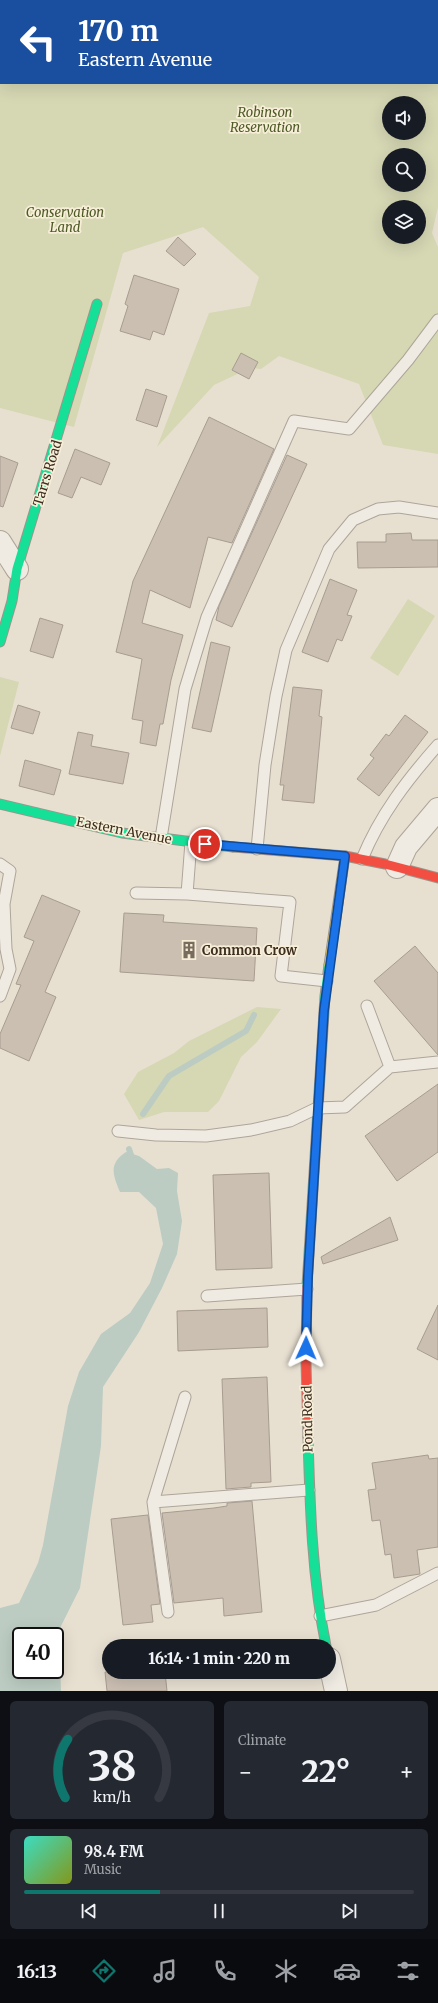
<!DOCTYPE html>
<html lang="en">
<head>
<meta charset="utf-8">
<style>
	:root { --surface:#171b24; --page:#242831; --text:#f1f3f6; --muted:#9ea1a6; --line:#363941; --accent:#0f766e }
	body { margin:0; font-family:Merriweather,serif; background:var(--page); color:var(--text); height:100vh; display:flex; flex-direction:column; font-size:15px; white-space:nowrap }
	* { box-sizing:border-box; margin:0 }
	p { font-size:13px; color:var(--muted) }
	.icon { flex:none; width:22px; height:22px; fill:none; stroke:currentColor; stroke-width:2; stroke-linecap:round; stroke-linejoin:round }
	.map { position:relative; height:1691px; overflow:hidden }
	.sheet { display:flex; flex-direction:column; gap:10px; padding:10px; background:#0d0f14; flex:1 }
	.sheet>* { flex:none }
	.hud { position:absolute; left:0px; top:0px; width:438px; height:84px; box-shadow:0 4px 16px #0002; background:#1a4fa0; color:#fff; overflow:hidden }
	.controls { position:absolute; left:382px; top:96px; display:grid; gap:8px }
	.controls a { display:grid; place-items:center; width:44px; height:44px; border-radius:50%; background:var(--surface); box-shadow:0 4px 16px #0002; font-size:20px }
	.speed { position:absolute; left:12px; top:1627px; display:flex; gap:8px; font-size:20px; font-weight:700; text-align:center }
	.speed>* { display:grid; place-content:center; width:52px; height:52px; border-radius:50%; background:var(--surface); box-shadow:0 4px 16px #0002; line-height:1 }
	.speed .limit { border:2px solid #111; border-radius:6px; background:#fff; color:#111 }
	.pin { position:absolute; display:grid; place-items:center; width:34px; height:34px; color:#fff; margin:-17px; border:2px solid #fff; border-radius:50%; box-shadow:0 1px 4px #0007 }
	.me { position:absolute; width:44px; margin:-22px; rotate:1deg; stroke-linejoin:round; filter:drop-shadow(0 0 3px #0008) }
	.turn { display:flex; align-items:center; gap:14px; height:84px; padding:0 12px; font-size:18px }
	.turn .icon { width:52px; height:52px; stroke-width:2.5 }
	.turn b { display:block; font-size:28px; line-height:34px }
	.big { font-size:30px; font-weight:800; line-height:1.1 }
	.sheet .widget { flex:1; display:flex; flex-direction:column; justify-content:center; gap:6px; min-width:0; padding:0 14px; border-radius:6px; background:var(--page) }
	.sheet .dial { align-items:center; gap:0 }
	.dial svg { height:104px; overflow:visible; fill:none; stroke:var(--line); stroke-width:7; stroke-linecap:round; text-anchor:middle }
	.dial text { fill:var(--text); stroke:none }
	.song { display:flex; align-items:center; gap:12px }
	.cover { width:48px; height:48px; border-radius:6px; background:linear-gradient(135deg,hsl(170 70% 55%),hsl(70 70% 35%)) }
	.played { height:4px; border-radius:2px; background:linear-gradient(90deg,var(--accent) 35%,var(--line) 35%) }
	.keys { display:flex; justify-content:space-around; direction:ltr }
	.heat { display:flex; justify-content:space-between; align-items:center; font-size:22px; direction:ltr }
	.sheet .tiles { flex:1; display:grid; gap:10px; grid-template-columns:1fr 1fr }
	.widget:last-child { grid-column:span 2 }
	.trip { position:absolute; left:102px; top:1639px; width:234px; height:40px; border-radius:20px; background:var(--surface); box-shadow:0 4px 16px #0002; font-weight:800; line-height:40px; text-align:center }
	.menu { display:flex; height:64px; justify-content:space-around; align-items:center; background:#090b0e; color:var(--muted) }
	.menu .icon { width:28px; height:28px }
	.menu .current { color:var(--accent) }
	.menu b { font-size:18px; color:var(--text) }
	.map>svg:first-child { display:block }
</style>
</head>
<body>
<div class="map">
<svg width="438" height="1691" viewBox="0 0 438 1691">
	<rect width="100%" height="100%" fill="#e7e0d1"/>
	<!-- green -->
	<path fill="#d6d7b3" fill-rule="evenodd" d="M0,0H438V207L432,233L438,247V454L383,445L359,384L279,356L261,369L250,368L214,385L157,447L209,313L250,306L259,277L203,227L123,253L74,427L0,408ZM1,1H437V83H1ZM389,103H419V133H389ZM389,155H419V185H389ZM389,207H419V237H389Z
		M408,599L435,616L398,676L370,658Z
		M0,677L19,682L0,756Z
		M257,1007L281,1009L257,1042L241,1057L219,1101L208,1112H164L139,1120L124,1094L138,1072L174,1053L189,1041Z"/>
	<!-- water -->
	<path fill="#bcccc2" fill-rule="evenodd" d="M126,1152L139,1156L157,1169L169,1168L178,1173L177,1191L182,1221L177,1254L162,1288L139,1332L103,1387L101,1446L80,1588L59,1630L61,1691H0V1608L19,1603L38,1563L43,1545L68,1406L79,1372L101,1334L130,1313L150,1283L163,1244L156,1208L139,1192H120C113,1175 108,1164 126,1152ZM21,1636H55V1670H21Z"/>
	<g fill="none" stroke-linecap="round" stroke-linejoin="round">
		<!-- stream -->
		<path stroke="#bcccc2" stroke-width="6" d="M143,1114L169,1076L246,1031L254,1015
			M129,1149L133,1161"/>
	</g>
	<!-- building -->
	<path fill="#cbbfb2" stroke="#a89c90" d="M178,237L196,254L184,266L166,251Z
		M134,275L179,289L164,335L153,331L150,340L120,331L128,306L125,304Z
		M241,353L258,362L249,379L232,370Z
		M146,389L167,396L157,427L136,420Z
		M209,417L274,449L232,543L208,537L190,608L150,590L142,623L183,635L171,680L163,724H160L156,746L140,743L143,721L132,719L142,659L116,652L133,581Z
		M75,449L110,463L101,485L81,477L72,498L58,493Z
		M287,455L307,464L232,627L216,620L219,606Z
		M0,456L18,463L3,507L0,506Z
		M411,533L412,540H438V567L358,568L357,542H386V534Z
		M330,579L357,590L347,615L352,616L342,641L337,639L328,662L302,652Z
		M40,618L63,625L53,658L30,651Z
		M211,642L230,647L211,732L192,728Z
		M293,687L322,690L319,716L322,717L314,803L282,800L284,785H280Z
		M18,705L40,712L33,734L11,728Z
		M405,715L428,732L379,796L357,779L374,758L370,755L386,734L389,736Z
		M78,732L93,735L91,746L129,753L123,784L69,774Z
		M25,760L61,770L54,795L19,786Z
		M42,895L80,911L45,992L56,997L29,1061L0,1048V1034L21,985L16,984L34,941L24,937Z
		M124,913L164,915L163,922L257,928L254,981L120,972Z
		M415,946L438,973V1055L374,981Z
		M438,1084V1152L397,1181L365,1136Z
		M269,1173L272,1268L216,1270L213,1175Z
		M390,1217L398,1240L323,1264L321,1257Z
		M438,1305V1360L417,1349Z
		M267,1308L268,1347L178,1351L177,1311Z
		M267,1377L271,1482L251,1483V1487L226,1489L222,1379Z
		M428,1455L429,1459L438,1458V1547L417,1550L420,1574L394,1578L391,1554L385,1555L380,1520L372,1521L368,1490L376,1489L372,1463Z
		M252,1501L262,1612L224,1616L223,1598L174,1603L162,1513L214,1508L227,1506V1503Z
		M148,1515L160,1604L151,1605L153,1622L123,1625L111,1519Z
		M105,1672H165L167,1691H107Z"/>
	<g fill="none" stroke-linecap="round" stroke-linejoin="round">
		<!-- lane casing -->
		<g stroke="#ada599" stroke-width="13">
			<path id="lane" d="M161,838L185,689L207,617L294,421L349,429L408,360L438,320
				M257,849L265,765L276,696L286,650L329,549L353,520L378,509L399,507L438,513
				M362,859C380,815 407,780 438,745
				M0,864L10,871L4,904L6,949L10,969L0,996
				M136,893L187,894L290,902L281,976L327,981
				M187,894L191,842
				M390,1067L438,1062
				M118,1131L156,1135L206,1136L251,1130L290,1121L317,1108L345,1107L390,1067L367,1006
				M207,1296L307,1289
				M153,1502L185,1397
				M168,1612L153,1502L309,1490
				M320,1616L376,1605L438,1573"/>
		</g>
		<!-- street casing -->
		<g stroke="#ada599" stroke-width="24">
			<path id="street" d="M0,542L17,569
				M397,867L406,847L438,809
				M329,1659L336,1691"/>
		</g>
		<!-- fast casing -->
		<g stroke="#9c958a" stroke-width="11">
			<path id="fast" d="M0,642L12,601L17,569L97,304
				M0,804L122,833L233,847
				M307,1286L325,996L329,965
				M308,1437C310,1507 312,1577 326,1646"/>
		</g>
		<!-- slow casing -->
		<g stroke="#9c958a" stroke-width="11">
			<path id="slow" d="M329,965L345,856"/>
		</g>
		<!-- jam casing -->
		<g stroke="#9c958a" stroke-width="11">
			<path id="jam" d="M233,847L345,856L385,864L438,878
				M307,1286L306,1362L308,1437"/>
		</g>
		<!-- lane -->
		<use href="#lane" stroke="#efebe3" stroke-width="11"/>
		<!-- street -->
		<use href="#street" stroke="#efebe3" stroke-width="22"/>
		<!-- fast -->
		<use href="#fast" stroke="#16e098" stroke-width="9"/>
		<!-- slow -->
		<use href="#slow" stroke="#ffcf43" stroke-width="9"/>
		<!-- jam -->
		<use href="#jam" stroke="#f24e42" stroke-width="9"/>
	</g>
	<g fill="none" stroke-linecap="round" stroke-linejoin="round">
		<!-- route casing -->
		<g stroke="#114b97" stroke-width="10">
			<path id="route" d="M205,844L345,856L324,1010L308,1276L306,1348"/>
		</g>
		<!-- route -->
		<use href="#route" stroke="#1a73e8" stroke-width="7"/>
	</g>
	<!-- icons -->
	<defs>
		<g id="building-bare" transform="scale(1.38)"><path d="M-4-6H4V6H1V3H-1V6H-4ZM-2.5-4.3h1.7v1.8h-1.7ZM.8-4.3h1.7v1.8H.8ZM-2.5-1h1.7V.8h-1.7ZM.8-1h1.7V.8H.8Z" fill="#786c5e" stroke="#f7eed8" stroke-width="2.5" paint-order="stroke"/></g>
	</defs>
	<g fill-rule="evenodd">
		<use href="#building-bare" x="189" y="950"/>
	</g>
	<g text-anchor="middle" stroke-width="3.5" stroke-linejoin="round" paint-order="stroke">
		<!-- park labels -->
		<g font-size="13" font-style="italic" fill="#4d5a26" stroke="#f7eed8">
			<text x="265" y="117">Robinson<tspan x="265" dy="15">Reservation</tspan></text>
			<text x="65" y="217">Conservation<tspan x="65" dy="15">Land</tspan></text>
		</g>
		<!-- street labels -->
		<g font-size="13" fill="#3d2e20" stroke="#f7eed8">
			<text transform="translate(47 473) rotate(-73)" y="5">Tarrs Road</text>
			<text transform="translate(124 830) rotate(11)" y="5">Eastern Avenue</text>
			<text transform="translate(307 1419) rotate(-91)" y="5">Pond Road</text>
		</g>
		<!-- poi labels -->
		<g font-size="13" font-weight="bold" fill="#3d2e20" stroke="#f7eed8" text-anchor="start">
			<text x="202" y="955">Common Crow</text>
		</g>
	</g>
</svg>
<div class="controls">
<a><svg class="icon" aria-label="sound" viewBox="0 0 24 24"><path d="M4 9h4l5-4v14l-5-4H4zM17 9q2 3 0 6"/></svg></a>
<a><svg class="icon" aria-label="search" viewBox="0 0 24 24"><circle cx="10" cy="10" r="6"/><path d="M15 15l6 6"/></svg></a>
<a><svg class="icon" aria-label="layers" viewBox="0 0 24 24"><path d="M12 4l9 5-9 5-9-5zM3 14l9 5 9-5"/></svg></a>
</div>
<div class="speed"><div class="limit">40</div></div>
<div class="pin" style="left:205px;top:844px;background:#d93025"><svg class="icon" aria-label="arrive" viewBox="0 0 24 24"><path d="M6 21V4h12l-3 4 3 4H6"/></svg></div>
<svg class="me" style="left:306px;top:1348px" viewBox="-20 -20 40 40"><path d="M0-17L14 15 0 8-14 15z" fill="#1a73e8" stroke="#fff" stroke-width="4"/></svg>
<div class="trip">16:14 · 1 min · 220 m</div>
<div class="hud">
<div class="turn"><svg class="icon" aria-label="left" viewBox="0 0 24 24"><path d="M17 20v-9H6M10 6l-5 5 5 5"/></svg><div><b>170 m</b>Eastern Avenue</div></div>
</div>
</div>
<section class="sheet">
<div class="tiles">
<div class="widget dial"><svg viewBox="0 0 100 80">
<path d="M14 69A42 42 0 1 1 86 69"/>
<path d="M14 69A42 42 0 0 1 16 24" stroke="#0f766e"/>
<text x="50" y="56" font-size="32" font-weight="700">38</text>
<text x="50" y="72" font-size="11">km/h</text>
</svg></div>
<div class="widget"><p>Climate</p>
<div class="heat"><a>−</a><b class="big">22°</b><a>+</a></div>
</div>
<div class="widget">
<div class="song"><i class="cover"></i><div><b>98.4 FM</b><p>Music</p></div></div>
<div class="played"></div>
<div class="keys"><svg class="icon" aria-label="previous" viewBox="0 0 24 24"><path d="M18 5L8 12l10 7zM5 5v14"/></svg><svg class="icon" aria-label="pause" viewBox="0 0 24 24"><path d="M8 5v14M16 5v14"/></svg><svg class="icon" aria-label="next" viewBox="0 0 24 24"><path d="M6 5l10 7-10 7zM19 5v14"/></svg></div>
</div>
</div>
</section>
<nav class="menu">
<b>16:13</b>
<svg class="icon current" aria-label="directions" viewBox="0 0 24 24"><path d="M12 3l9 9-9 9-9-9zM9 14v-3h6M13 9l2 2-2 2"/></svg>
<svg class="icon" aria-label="music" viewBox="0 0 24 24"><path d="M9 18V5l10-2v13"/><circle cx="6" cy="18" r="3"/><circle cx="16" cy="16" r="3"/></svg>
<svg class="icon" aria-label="phone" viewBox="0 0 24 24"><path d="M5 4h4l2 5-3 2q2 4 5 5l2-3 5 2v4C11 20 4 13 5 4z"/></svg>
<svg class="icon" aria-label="climate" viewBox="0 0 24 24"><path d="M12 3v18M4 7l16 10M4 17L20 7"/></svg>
<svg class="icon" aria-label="car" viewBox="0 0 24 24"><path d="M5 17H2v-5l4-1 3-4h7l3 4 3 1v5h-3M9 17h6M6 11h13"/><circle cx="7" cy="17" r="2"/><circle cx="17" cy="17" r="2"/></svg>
<svg class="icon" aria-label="filters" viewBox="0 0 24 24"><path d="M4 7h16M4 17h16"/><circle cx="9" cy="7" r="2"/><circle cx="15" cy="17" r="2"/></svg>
</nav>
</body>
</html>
